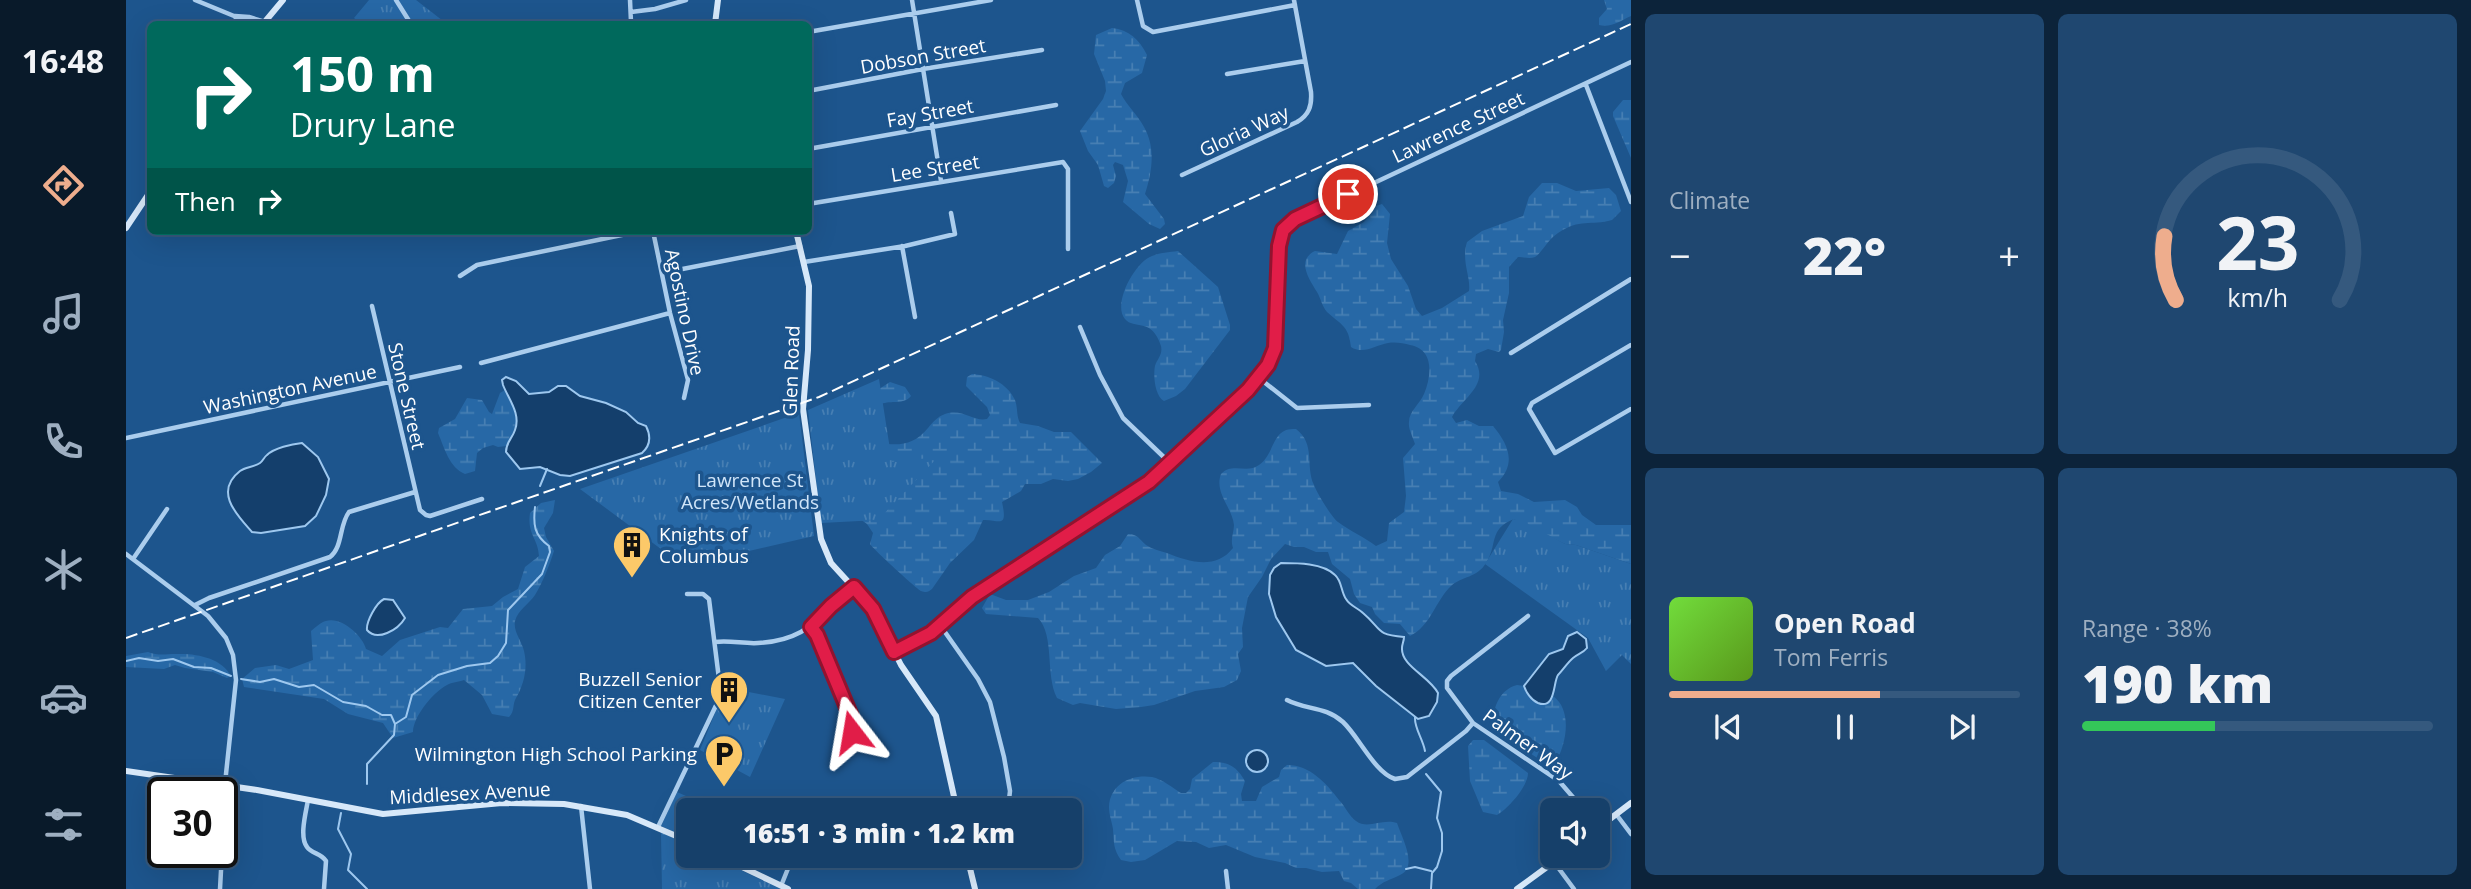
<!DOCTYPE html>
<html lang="en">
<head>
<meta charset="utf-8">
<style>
	:root { --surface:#16406a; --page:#1f4770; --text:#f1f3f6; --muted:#9eafc1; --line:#35597e; --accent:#eead8d }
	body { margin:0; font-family:"Open Sans",sans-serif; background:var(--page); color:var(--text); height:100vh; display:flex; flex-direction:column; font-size:26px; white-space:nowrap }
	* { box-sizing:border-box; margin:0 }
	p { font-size:23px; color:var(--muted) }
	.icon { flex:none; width:38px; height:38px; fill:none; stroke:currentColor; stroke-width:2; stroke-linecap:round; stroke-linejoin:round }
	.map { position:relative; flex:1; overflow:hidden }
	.details { display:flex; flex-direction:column; gap:14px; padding:14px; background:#0c233a; width:840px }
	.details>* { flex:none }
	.top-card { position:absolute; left:21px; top:21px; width:665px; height:214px; border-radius:10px; box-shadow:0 7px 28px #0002,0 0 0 2px var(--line); background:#00695c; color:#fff; overflow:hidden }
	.fabs { position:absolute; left:1414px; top:798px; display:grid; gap:14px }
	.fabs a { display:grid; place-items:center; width:70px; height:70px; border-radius:10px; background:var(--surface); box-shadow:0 7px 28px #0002,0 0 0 2px var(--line); font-size:35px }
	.speed { position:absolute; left:21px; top:777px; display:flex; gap:14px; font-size:35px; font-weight:700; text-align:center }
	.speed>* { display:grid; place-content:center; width:91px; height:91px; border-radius:50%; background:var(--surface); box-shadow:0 7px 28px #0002,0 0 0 2px var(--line); line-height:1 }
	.speed .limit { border:4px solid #111; border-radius:10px; background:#fff; color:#111 }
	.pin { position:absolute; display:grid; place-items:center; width:60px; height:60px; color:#fff; margin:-30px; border:4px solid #fff; border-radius:50%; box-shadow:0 2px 7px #0007 }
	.me { position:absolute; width:77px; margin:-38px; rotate:346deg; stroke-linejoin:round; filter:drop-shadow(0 0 5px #0008) }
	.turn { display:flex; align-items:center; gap:24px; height:147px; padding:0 28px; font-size:32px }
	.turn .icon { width:91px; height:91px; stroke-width:2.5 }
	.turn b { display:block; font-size:49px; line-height:60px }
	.then { display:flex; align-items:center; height:66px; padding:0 28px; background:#0003; gap:14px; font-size:26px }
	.big { font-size:52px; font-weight:800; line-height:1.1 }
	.details .tile { flex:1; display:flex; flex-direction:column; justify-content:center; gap:10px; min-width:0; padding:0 24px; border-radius:10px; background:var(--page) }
	.details .dial { align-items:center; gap:0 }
	.dial svg { height:182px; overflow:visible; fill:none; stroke:var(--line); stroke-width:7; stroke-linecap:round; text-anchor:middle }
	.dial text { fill:var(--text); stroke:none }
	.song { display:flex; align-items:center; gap:21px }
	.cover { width:84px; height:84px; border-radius:10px; background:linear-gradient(135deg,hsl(100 70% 55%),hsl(90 70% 35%)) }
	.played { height:7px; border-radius:4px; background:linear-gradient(90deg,var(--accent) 60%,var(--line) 60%) }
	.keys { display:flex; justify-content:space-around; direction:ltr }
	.heat { display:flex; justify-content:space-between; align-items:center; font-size:38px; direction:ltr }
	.charge { height:10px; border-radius:5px; background:linear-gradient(90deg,#34c759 38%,var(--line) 0) }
	.details .tiles { flex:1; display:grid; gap:14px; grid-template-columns:repeat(2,1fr) }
	.trip { position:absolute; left:550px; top:798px; width:406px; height:70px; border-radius:10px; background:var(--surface); box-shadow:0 7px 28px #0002,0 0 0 2px var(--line); font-weight:800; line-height:70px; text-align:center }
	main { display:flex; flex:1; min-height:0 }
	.tab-bar { display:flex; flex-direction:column; width:126px; justify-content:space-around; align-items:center; background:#091a2a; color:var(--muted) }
	.tab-bar .icon { width:49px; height:49px }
	.tab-bar .on { color:var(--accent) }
	.tab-bar b { font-size:32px; color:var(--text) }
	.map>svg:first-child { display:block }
</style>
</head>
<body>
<main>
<nav class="tab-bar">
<b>16:48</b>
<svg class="icon on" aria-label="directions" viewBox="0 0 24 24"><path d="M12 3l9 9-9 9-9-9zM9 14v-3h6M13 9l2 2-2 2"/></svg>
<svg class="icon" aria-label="music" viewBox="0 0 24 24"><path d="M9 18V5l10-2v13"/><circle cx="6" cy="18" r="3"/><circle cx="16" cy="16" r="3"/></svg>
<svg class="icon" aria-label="phone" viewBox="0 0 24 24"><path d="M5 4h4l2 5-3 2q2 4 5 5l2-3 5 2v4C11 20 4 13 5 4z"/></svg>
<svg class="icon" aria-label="climate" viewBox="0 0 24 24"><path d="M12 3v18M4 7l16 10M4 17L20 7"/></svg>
<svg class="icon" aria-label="car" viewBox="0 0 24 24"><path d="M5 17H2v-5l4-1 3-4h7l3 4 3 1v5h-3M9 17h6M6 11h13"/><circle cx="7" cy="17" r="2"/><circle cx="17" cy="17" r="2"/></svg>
<svg class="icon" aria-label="filters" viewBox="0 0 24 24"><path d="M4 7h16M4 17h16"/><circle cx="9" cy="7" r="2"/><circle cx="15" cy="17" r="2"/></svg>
</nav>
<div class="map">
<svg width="1505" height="889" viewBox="0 0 1505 889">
	<defs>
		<pattern id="wetland-marsh" width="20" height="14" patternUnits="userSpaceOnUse" patternTransform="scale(1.75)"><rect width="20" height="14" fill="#2768a6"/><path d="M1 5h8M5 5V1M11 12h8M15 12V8" fill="none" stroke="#477fb3"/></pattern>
		<pattern id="park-tufts" width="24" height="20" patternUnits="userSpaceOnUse" patternTransform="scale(1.75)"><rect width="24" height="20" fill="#2768a6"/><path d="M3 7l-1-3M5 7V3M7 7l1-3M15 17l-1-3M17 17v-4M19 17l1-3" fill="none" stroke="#477fb3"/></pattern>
	</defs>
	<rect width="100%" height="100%" fill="#1d558d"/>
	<!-- wetland -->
	<path fill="url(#wetland-marsh)" d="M1478,0H1505V16C1494,21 1485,28 1473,25V18L1481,9Z
		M986,28C1003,30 1013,39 1021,55L1016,73L999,83L995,94C1001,106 1012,115 1018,127C1030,148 1026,172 1019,194L1038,219L1039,224L1034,229L1023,224L997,202L1002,181L997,165L989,162L987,165L990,176L988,183L982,188L978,186L972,165L962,151L954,131L977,99L980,91L979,81L968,54L970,35Z
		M1497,100H1505V158L1487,116V112Z
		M1416,183H1431L1450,191L1483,188L1490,195L1495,211L1486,220C1464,226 1454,218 1432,233C1422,239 1415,254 1409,257C1404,259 1397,257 1392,257L1383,267V293L1377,320L1378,332L1375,350L1373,352L1362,349L1350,354L1349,361C1364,385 1336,398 1326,417L1330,423L1341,420L1353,426H1367C1382,444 1391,463 1372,482L1375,491L1392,494L1408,502L1439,500L1451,507L1456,515L1470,525H1505V564L1450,545L1439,544L1388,519C1362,529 1372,545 1360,563C1351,578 1336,576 1325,586C1310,600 1304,627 1284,636L1274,624L1258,623L1249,614L1246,607L1234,603L1228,594L1224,579L1206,564L1202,552H1190L1178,547H1168L1159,544L1145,559L1136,577L1122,597L1116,628L1117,647L1112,654L1115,671L1111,680L1098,687L1069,691L1028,705L1015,707L990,709L954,703L947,705L931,698C919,674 929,636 912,618L860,614L856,608L864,594L880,600H902L923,592L948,576L970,568L979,555L994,546L1002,534C1012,534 1013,539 1020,545C1026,549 1034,551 1041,553C1063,562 1090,570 1107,548C1104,538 1108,533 1108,525C1106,507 1088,493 1095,474C1106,462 1121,474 1133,465C1150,453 1145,427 1170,429C1190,444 1179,466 1188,485C1191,493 1206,518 1212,522C1224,531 1238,537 1250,546L1261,541L1263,523L1278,512L1280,496L1277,458L1289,444C1287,437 1282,429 1283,422C1283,411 1294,404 1298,394C1306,375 1308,349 1284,345C1278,343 1269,342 1262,343C1250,345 1237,355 1225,347C1224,340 1223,333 1218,327C1213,321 1206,317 1201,312C1196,306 1195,299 1191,292C1183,279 1170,260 1189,251L1211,254L1222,231L1238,222L1250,206L1256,204L1264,214L1261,243L1265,259L1282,286L1290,309L1296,316L1316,308L1343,291C1345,277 1335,261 1341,242L1356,231L1397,216L1403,197Z
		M1052,251L1092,287L1104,325V330L1059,389L1050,396L1038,401C1029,396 1027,376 1029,366C1031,359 1037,355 1035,346C1026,317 1008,330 999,319C986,304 1009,262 1026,256C1033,253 1044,252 1052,251Z
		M846,374C863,375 881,383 889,400C892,408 890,415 894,423L912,426L928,432H945L976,463L965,472L952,479L942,481L927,479L915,484H899L895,491L876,502C882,530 873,519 857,520L848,540L824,563L806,589C802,592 801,593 795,591C792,590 746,548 744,544L747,533L741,524L734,519L753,443C774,446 788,445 802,428C807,422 811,417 819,414C837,408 847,422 861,419L864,415L861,407L840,386L841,377Z
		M764,382L779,387L785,396C778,405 765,400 755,404L753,389Z
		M379,390C393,418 395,418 380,446L372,447L367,445L357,448L351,453L349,471L339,474C323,467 319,449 312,433L313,428L329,419L341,398L356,400L363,412L366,414L374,393Z
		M429,500L427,513L418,528L420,537L428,551C423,566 417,582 409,595C403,604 392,610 389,621C387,632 396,641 398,651C402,668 398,684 390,698C386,705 389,711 383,717L366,714L356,695L338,680C332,682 326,682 321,685C307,692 287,717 287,732L267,738L257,723L222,714L198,699L118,687L116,679L129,668L150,665L163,669L187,660L185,631C189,628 195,622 200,621C215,616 237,636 240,649L256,656L274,640L314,627L322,628L337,609L366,606L377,597L392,589L399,567L413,556C412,538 401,535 404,513L415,503Z
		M22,652C32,656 40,654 50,654C70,653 96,658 105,676L101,678L87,672L59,668L49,665L38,669L0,667V656Z
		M1391,685L1398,686V688L1423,700L1427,696C1448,711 1440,749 1426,768L1367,728L1365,723C1369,706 1373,690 1391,685Z
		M1358,740L1402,773C1402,786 1383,808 1371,815L1357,812L1344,781L1342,746L1347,740Z
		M1087,762C1103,762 1111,767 1119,781L1115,794L1116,801H1130L1136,787L1153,777L1155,770L1161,765C1184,765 1200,783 1213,800C1219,806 1223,816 1230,821C1242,830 1256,818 1271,823C1275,836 1293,867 1274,875C1264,880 1257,881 1249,889H1232L1225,883L1218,881L1213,871L1196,872L1180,868H1170L1159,863L1129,857L1100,845L1083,848L1070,842L1051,841L1019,860L1005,862L995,860C987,849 988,842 987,829C986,822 983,815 983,807C984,784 1005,774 1026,777C1036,779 1047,788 1055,793H1060L1064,789L1066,779Z"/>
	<!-- park -->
	<path fill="url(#park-tufts)" d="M243,0H290L321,24H236L228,18Z
		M753,379L766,462L812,457L752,520L695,523L682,410Z
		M673,413L688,536L558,566L454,489Z
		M1387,519L1395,520L1439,544L1450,545L1505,564V664L1496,655L1480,671L1462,638L1359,564Z
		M597,687L659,699L624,777L574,750L596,696Z
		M551,792L591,810H562V838L535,826Z
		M535,832L562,845V856H585L655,889H536Z"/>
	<!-- water -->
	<path fill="#143f6c" stroke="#9ec8ef" stroke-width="2" d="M380,377L390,381L403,394L423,392L432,386H440L454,396L480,403L500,412L512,423L520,426C525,436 525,445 516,453L444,476L434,475L414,467L394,469L380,452C380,442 386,439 389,430C395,414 383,400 377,385L376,380Z
		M176,443L192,457L203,479L200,495L190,516L179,526L135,533L126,532C112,516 87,492 114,471C119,467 128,467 134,463C137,461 138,457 141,455C148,448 166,444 176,443Z
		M1155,563C1171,563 1197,563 1209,575C1216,581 1215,592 1220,599C1224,606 1232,608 1237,613C1257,630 1248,634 1278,637C1278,641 1276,644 1276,648C1275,666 1303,676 1312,693L1311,702L1303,716L1292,719L1250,686L1227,663L1200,666L1170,650L1150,617L1143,594L1144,575L1148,568Z
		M258,599L267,600L279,618C272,630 251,642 241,630C240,622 250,603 258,599Z
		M1451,632L1460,639L1461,648C1457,653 1452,654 1447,658C1442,662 1437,670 1432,675C1427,682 1430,710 1412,703C1405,700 1400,692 1398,686L1423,654L1437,649L1442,636Z
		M1120 761a11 11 0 1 1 22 0a11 11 0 1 1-22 0Z"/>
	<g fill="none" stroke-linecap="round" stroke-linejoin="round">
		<!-- stream -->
		<path stroke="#9ec8ef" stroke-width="2" d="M414,486L421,469
			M0,661L13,658L32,661L47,659L68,667L85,668L105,676
			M115,679L134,682L148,679L173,687L188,685L217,702L240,706L256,715H265L269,724L268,735L241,764V784
			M1289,717C1288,728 1297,739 1299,751
			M269,724L280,717L286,695L312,675L341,666L364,663L372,656L380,643L382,610L416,574L424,552L423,546C408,535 407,525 409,507
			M1300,774L1315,792L1311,818L1316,833V851L1311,867L1306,873L1305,889
			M215,813L212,829L225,854L222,870L241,889
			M1280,869L1289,867L1305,871"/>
		<!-- street -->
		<path stroke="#abcded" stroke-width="4.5" d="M69,0L108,16L118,24
			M270,0L285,24
			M504,0L505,22
			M786,0L815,181
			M1011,0L1017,26L1027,32L1169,5
			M505,12L529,9L560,0
			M109,16L123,17L139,22
			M682,32L865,0
			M1101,74L1179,61
			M1460,85L1505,202
			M682,91L797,69L916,50
			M682,149L930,105
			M1056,175L1171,122C1183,115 1186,106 1185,92L1168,0
			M682,204L937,162L942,169V249
			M527,231L544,313L562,380L558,398
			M776,246L789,317
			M678,262L779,246L829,234L825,213
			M536,273L674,246
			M334,276L351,265L515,231
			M246,306L294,510L300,515L304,516L356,499
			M954,327L974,375L997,418L1044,463
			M1505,345L1406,403L1403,409L1429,453L1505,409
			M1385,353L1505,279
			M355,363L544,313
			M1133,378L1171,408L1243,405
			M0,438L334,367
			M0,554L82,616L100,638L107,655L110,680L100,774L96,848
			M7,559L41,509
			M69,605L83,598L204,557C217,547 213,525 223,512L289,492
			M1402,616L1325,676L1321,681V688L1347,723L1433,781L1458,810
			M814,625L852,679L864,702L878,757L884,791L883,800L877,804L852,810
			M686,627L691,634L726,719V732
			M589,642C604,640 618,644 632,643C683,640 692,616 728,588
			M768,652L802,635L846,597L1022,482L1122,390L1140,368L1149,348L1154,239L1157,230L1165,222L1505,62
			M1161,700C1180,710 1199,706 1217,722C1233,737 1249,773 1269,779L1281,777L1340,731L1347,723
			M182,800C180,812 173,837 181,847C186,854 195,853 200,861L198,889
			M455,806L464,889
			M688,810L701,806L734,810
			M754,810L760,809
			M1490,814L1505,834
			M532,827L595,695L583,599L577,594H561
			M1428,862L1448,889
			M1100,871L1102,889
			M655,886L667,856
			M94,889L96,852"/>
		<!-- secondary -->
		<path stroke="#d7e8f9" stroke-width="6" d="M137,24L157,0
			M589,24L592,0
			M0,228L24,192
			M670,231L683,286L682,350L677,409L695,539L705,563L747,609L775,665L810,716L831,810
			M0,771L131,790L257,814L376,803L438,804L501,815L562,841
			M1472,828L1505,803
			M593,856L662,889
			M841,856L849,889
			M1391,889L1436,856"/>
		<!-- rail -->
		<path stroke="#fff" stroke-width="2" stroke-dasharray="12 5" stroke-linecap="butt" d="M0,638L693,397L1505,24"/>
	</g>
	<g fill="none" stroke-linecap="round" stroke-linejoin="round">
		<!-- route casing -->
		<g stroke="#92132f" stroke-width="18">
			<path id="route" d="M726,732V719L691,635L685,627L705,606L728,587L747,609L768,652L805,633L846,597L1023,482L1122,390L1142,365L1149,348L1153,246L1157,230L1169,219L1222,194"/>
		</g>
		<!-- route -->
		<use href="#route" stroke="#e11d48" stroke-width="12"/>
	</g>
	<!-- icons -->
	<defs>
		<g id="building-pin" transform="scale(2.0125)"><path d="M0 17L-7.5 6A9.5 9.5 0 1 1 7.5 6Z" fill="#fcc969" stroke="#1d558d"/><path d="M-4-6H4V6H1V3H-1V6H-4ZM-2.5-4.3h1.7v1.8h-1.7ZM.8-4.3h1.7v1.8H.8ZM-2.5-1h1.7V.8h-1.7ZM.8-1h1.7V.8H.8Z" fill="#111"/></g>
		<g id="parking-pin" transform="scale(2.0125)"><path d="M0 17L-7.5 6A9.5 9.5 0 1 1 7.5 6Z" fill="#fcc969" stroke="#1d558d"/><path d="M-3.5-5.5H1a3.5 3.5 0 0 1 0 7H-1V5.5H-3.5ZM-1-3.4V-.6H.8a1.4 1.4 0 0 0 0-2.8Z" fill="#111"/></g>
	</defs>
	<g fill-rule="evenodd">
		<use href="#building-pin" x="506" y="545"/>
		<use href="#building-pin" x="603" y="690"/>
		<use href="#parking-pin" x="598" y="754"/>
	</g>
	<g text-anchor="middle" stroke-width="7" stroke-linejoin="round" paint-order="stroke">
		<!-- street labels -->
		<g font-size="19" fill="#fff" stroke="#1d558d">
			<text transform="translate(797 56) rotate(-10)" y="7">Dobson Street</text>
			<text transform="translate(804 113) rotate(-10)" y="7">Fay Street</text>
			<text transform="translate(1332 127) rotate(-25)" y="7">Lawrence Street</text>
			<text transform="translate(1118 131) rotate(-25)" y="7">Gloria Way</text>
			<text transform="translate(809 168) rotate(-9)" y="7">Lee Street</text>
			<text transform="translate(559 312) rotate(78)" y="7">Agostino Drive</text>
			<text transform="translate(665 371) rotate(-88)" y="7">Glen Road</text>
			<text transform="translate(164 389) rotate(-12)" y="7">Washington Avenue</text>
			<text transform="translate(281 396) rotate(77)" y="7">Stone Street</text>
			<text transform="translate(1402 744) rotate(36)" y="7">Palmer Way</text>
			<text transform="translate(344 793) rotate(-3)" y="7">Middlesex Avenue</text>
		</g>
		<!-- park labels -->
		<g font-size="19" fill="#d0e5f9" stroke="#1d558d">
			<text x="624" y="487">Lawrence St<tspan x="624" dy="22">Acres/Wetlands</tspan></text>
		</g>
		<!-- poi labels -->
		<g font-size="19" fill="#fff" stroke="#1d558d" text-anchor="end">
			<text x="533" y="541" text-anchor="start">Knights of<tspan x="533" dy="22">Columbus</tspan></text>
			<text x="576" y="686">Buzzell Senior<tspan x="576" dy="22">Citizen Center</tspan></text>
			<text x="571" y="761">Wilmington High School Parking</text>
		</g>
	</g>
</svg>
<div class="fabs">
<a><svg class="icon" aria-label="sound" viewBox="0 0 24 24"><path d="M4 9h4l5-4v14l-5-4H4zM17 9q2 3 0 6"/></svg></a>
</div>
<div class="speed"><div class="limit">30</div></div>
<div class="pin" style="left:1222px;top:194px;background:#d93025"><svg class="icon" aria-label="arrive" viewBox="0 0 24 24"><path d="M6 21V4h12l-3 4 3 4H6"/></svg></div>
<svg class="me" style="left:726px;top:732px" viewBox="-20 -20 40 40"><path d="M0-17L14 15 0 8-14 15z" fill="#e11d48" stroke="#fff" stroke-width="4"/></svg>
<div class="trip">16:51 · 3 min · 1.2 km</div>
<div class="top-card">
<div class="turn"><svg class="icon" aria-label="right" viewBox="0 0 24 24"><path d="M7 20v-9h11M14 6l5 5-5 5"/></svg><div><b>150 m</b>Drury Lane</div></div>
<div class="then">Then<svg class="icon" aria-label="right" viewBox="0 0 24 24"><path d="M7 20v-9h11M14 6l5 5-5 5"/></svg></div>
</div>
</div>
<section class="details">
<div class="tiles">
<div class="tile"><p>Climate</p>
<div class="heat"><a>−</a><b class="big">22°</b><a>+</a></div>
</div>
<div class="tile dial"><svg viewBox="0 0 100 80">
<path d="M14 69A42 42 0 1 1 86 69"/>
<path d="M14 69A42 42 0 0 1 9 41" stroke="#eead8d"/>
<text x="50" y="56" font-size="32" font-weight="700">23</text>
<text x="50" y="72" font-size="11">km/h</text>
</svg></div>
<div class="tile">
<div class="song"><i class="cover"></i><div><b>Open Road</b><p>Tom Ferris</p></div></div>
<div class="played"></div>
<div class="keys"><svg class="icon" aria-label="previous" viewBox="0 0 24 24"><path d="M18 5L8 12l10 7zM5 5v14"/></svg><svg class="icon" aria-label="pause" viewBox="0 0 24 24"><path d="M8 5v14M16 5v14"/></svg><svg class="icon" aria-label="next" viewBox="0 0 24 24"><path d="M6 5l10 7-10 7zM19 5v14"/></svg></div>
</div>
<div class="tile"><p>Range · 38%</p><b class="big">190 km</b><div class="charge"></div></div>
</div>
</section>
</main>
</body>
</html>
